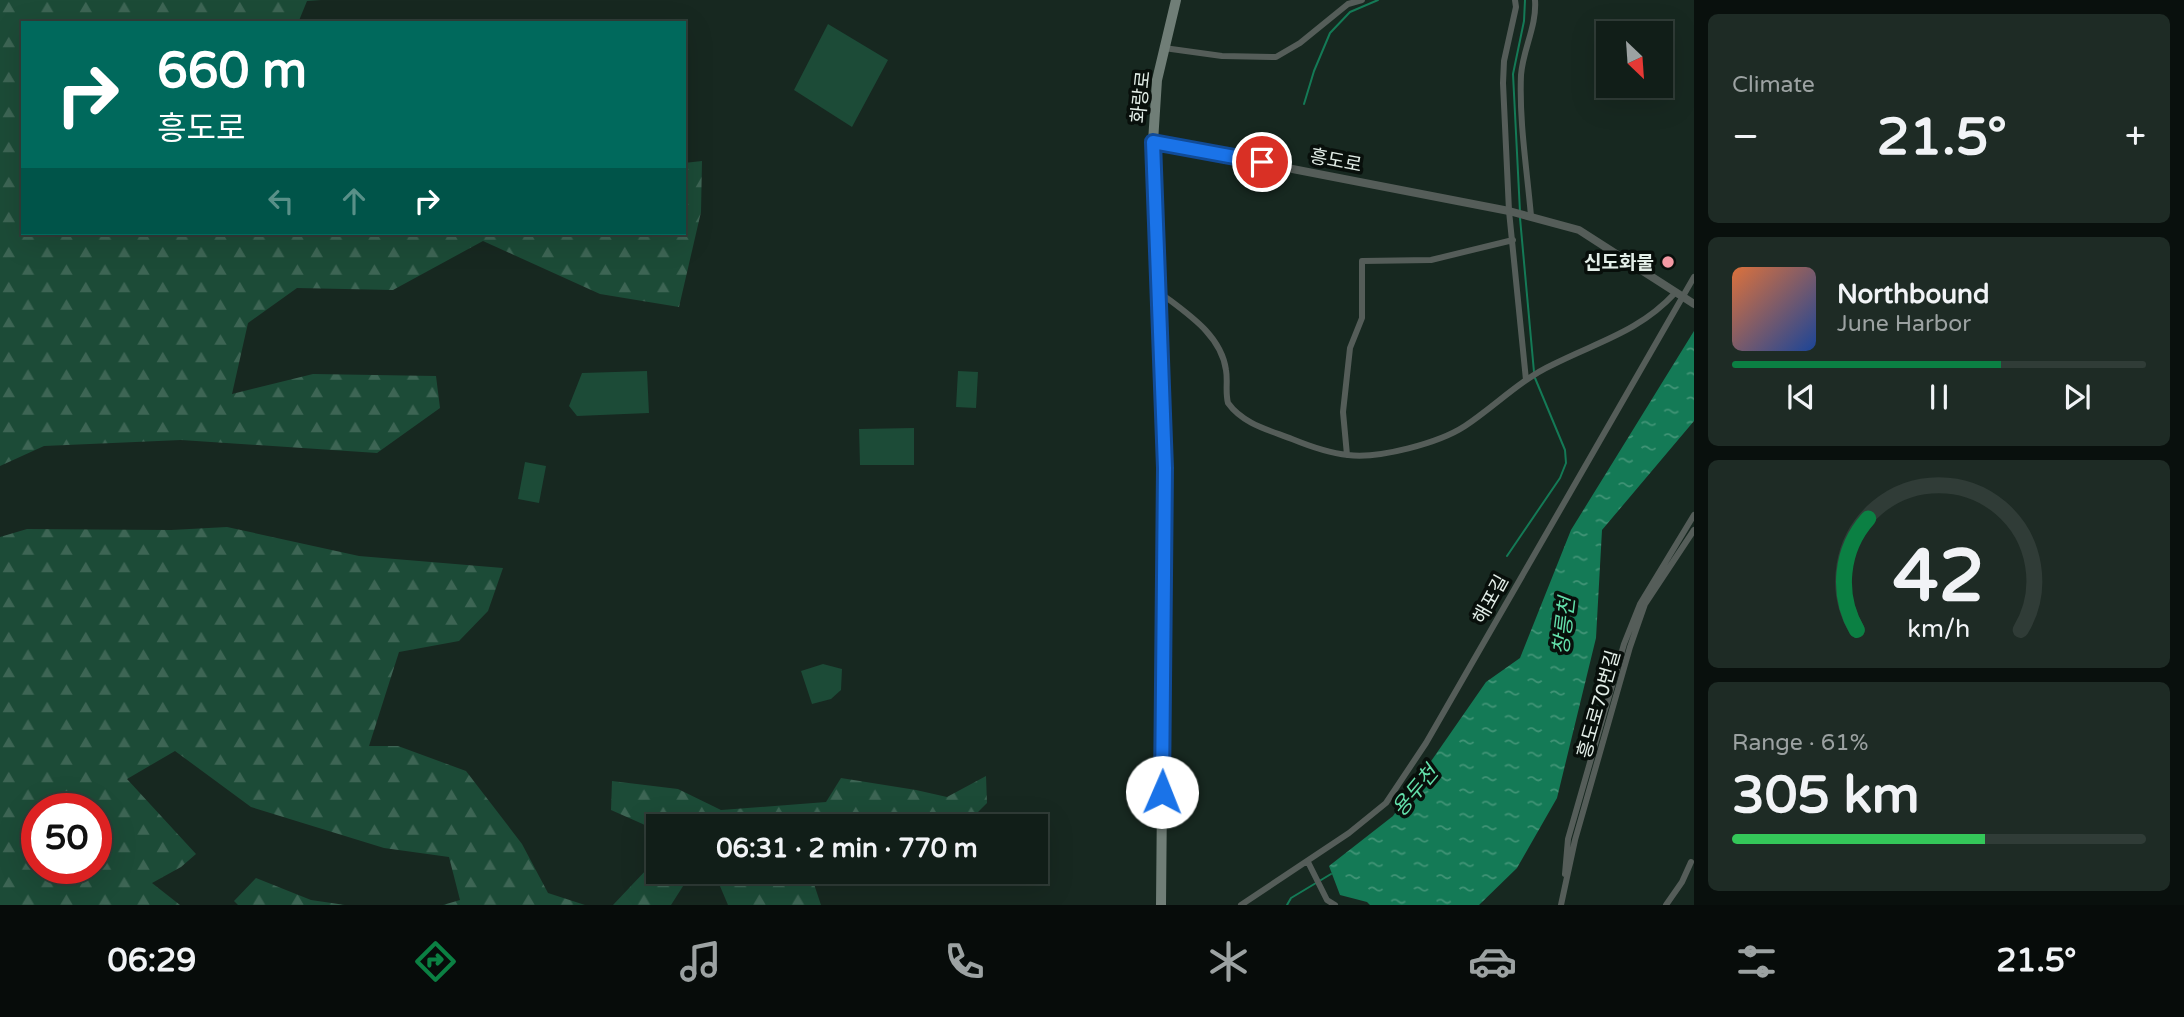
<!DOCTYPE html>
<html lang="en">
<head>
<meta charset="utf-8">
<style>
	:root { --surface:#111e18; --page:#1e2b25; --text:#f1f3f6; --muted:#9ca2a2; --line:#303c37; --accent:#0b8043 }
	body { margin:0; font-family:"Varela Round","Noto Sans KR",sans-serif; background:var(--page); color:var(--text); height:100vh; display:flex; flex-direction:column; font-size:26px; white-space:nowrap }
	* { box-sizing:border-box; margin:0 }
	p { font-size:23px; color:var(--muted) }
	.icon { flex:none; width:38px; height:38px; fill:none; stroke:currentColor; stroke-width:2; stroke-linecap:round; stroke-linejoin:round }
	.map { position:relative; flex:1; overflow:hidden }
	.sheet { display:flex; flex-direction:column; gap:14px; padding:14px; background:#09100d; width:490px }
	.sheet>* { flex:none }
	.hud { position:absolute; left:21px; top:21px; width:665px; height:214px; border-radius:0px; box-shadow:0 7px 28px #0002,0 0 0 2px var(--line); background:#00695c; color:#fff; overflow:hidden }
	.needle { width:46px; rotate:155deg }
	.buttons { position:absolute; left:1596px; top:21px; display:grid; gap:14px }
	.buttons a { display:grid; place-items:center; width:77px; height:77px; border-radius:0px; background:var(--surface); box-shadow:0 7px 28px #0002,0 0 0 2px var(--line); font-size:35px }
	.speed { position:absolute; left:21px; top:793px; display:flex; gap:14px; font-size:35px; font-weight:700; text-align:center }
	.speed>* { display:grid; place-content:center; width:91px; height:91px; border-radius:50%; background:var(--surface); box-shadow:0 7px 28px #0002,0 0 0 2px var(--line); line-height:1 }
	.speed .limit { border:10px solid #d22; background:#fff; color:#111 }
	.pin { position:absolute; display:grid; place-items:center; width:60px; height:60px; color:#fff; margin:-30px; border:4px solid #fff; border-radius:50%; box-shadow:0 2px 7px #0007 }
	.me { position:absolute; width:77px; margin:-38px; rotate:1deg; stroke-linejoin:round; filter:drop-shadow(0 0 5px #0008) }
	.turn { display:flex; align-items:center; gap:24px; height:147px; padding:0 21px; font-size:32px }
	.turn .icon { width:91px; height:91px; stroke-width:2.5 }
	.turn b { display:block; font-size:49px; line-height:60px }
	.lanes { display:flex; align-items:center; height:66px; padding:0 21px; background:#0003; justify-content:center; gap:35px; direction:ltr }
	.lanes .off { opacity:.35 }
	.big { font-size:52px; font-weight:800; line-height:1.1 }
	.sheet .tile { flex:1; display:flex; flex-direction:column; justify-content:center; gap:10px; min-width:0; padding:0 24px; border-radius:10px; background:var(--page) }
	.sheet .dial { align-items:center; gap:0 }
	.dial svg { height:182px; overflow:visible; fill:none; stroke:var(--line); stroke-width:7; stroke-linecap:round; text-anchor:middle }
	.dial text { fill:var(--text); stroke:none }
	.song { display:flex; align-items:center; gap:21px }
	.cover { width:84px; height:84px; border-radius:10px; background:linear-gradient(135deg,hsl(20 70% 55%),hsl(220 70% 35%)) }
	.played { height:7px; border-radius:4px; background:linear-gradient(90deg,var(--accent) 65%,var(--line) 65%) }
	.keys { display:flex; justify-content:space-around; direction:ltr }
	.heat { display:flex; justify-content:space-between; align-items:center; font-size:38px; direction:ltr }
	.charge { height:10px; border-radius:5px; background:linear-gradient(90deg,#34c759 61%,var(--line) 0) }
	.trip { position:absolute; left:646px; top:814px; width:402px; height:70px; border-radius:0px; background:var(--surface); box-shadow:0 7px 28px #0002,0 0 0 2px var(--line); font-weight:800; line-height:70px; text-align:center }
	.tabs { display:flex; height:112px; justify-content:space-around; align-items:center; background:#070c0a; color:var(--muted) }
	.tabs .icon { width:49px; height:49px }
	.tabs .active { color:var(--accent) }
	.tabs b { font-size:32px; color:var(--text) }
	main { display:flex; flex:1; min-height:0 }
	.map>svg:first-child { display:block }
</style>
</head>
<body>
<main>
<div class="map">
<svg width="1694" height="905" viewBox="0 0 1694 905">
	<defs>
		<pattern id="forest-firs" width="22" height="20" patternUnits="userSpaceOnUse" patternTransform="scale(1.75)"><rect width="22" height="20" fill="#1c4b37"/><path d="M5 1l3.5 6h-7zM16 11l3.5 6h-7z" fill="#3d6554"/></pattern>
		<pattern id="water-ripples" width="26" height="14" patternUnits="userSpaceOnUse" patternTransform="scale(1.75)"><rect width="26" height="14" fill="#147a56"/><path d="M2 4q2-2 4 0t4 0M15 11q2-2 4 0t4 0" fill="none" stroke="#419476"/></pattern>
	</defs>
	<rect width="100%" height="100%" fill="#172820"/>
	<!-- forest -->
	<path fill="url(#forest-firs)" fill-rule="evenodd" d="M0,0H321L307,1L298,23H23V233H684V163L702,161L701,212L679,307L600,294L483,241L393,290L297,288L248,323L232,394L313,374L436,376L440,408L377,453L181,440L44,446L0,466Z
		M227,527L359,556L503,568L488,611L459,641L399,652L369,746H398L466,771L522,844L548,893L585,905H443L460,900L449,857L384,848L251,807L175,751L127,779L196,854L181,867L152,883L180,905H0V537L27,529L171,530ZM37,808H96V868H37Z
		M986,776L987,803L964,826H849L818,817L798,826H658V872H692L671,905H613L648,868L654,829L611,810L612,781L678,789L721,810L826,802L841,778L916,790L947,797Z
		M714,872H810L821,905H728Z
		M256,878L311,900L345,905H238L234,901Z"/>
	<!-- green -->
	<path fill="#1c4b37" d="M828,24L888,60L852,127L794,90Z
		M647,371L649,413L577,416L569,406L582,373Z
		M958,371L978,372L976,408L956,407Z
		M914,428V465H860L859,429Z
		M525,462L546,466L539,503L518,499Z
		M823,664L842,669L841,690L831,699L812,704L801,671Z"/>
	<!-- water -->
	<path fill="url(#water-ripples)" d="M1694,331V421L1602,530L1596,638L1557,798L1517,868L1479,905H1370L1367,902L1340,895L1329,866L1393,816L1486,682L1520,658L1571,530Z"/>
	<g fill="none" stroke-linecap="round" stroke-linejoin="round">
		<!-- stream -->
		<path stroke="#147a56" stroke-width="2" d="M1304,104L1314,71L1330,33L1350,12L1378,0
			M1520,212L1513,74L1524,21L1525,0
			M1520,218L1534,372
			M1507,556L1560,478L1566,463L1565,450L1535,378
			M1321,880L1331,874
			M1287,905L1291,898L1316,883"/>
		<!-- minor -->
		<path stroke="#555d59" stroke-width="6" d="M1515,0L1516,7L1504,61L1503,83L1509,211L1526,380
			M1164,48L1222,56L1276,57L1300,43L1348,4L1362,0
			M1531,216C1527,170 1519,121 1521,75C1523,49 1537,26 1535,0
			M1159,292C1186,313 1221,334 1226,370C1228,381 1225,392 1228,403C1243,424 1269,430 1292,439C1309,446 1329,453 1348,455C1379,459 1439,443 1465,426C1495,406 1520,380 1552,365C1597,342 1639,332 1675,293
			M1347,455L1343,412L1350,348L1362,318V261L1431,260L1513,240
			M1308,862L1327,900L1335,905
			M1565,874L1568,839L1624,644L1640,604L1694,515
			M1241,905L1349,833L1386,803L1426,743L1694,277
			M1561,905L1575,840L1630,647L1645,604L1694,530
			M1666,905L1682,882L1691,862"/>
		<!-- tertiary -->
		<path stroke="#555d59" stroke-width="8" d="M1153,142L1509,211L1579,230L1694,304"/>
		<!-- secondary -->
		<path stroke="#707e77" stroke-width="10" d="M1161,905L1165,468L1153,142L1157,80L1176,0"/>
	</g>
	<g fill="none" stroke-linecap="round" stroke-linejoin="round">
		<!-- route casing -->
		<g stroke="#114b97" stroke-width="18">
			<path id="route" d="M1162,792L1165,468L1153,142L1262,162"/>
		</g>
		<!-- route -->
		<use href="#route" stroke="#1a73e8" stroke-width="12"/>
	</g>
	<!-- markers -->
	<circle fill="#f49aa4" stroke="#080f0b" stroke-width="2.5" cx="1668" cy="262" r="7"/>
	<g text-anchor="middle" stroke-width="7" stroke-linejoin="round" paint-order="stroke">
		<!-- street labels -->
		<g font-size="19" fill="#e3eee8" stroke="#080f0b">
			<text transform="translate(1140 97) rotate(-84)" y="7">화랑로</text>
			<text transform="translate(1336 160) rotate(11)" y="7">흥도로</text>
			<text transform="translate(1490 599) rotate(-61)" y="7">해포길</text>
			<text transform="translate(1598 704) rotate(-74)" y="7">흥도로70번길</text>
		</g>
		<!-- poi labels -->
		<g font-size="19" font-weight="bold" fill="#e3eee8" stroke="#080f0b" text-anchor="end">
			<text x="1654" y="269">신도화물</text>
		</g>
		<!-- water labels -->
		<g font-size="21" font-style="italic" fill="#63dfaa" stroke="#080f0b">
			<text transform="translate(1564 626) rotate(-83)" y="7">창릉천</text>
			<text transform="translate(1415 791) rotate(-50)" y="7">용두천</text>
		</g>
	</g>
</svg>
<div class="buttons">
<a><svg class="needle" viewBox="-14 -14 28 28"><path d="M0-13l5 13h-10z" fill="#e53935"/><path d="M0 13l5-13h-10z" fill="#9ca2a2"/></svg></a>
</div>
<div class="speed"><div class="limit">50</div></div>
<div class="pin" style="left:1262px;top:162px;background:#d93025"><svg class="icon" aria-label="arrive" viewBox="0 0 24 24"><path d="M6 21V4h12l-3 4 3 4H6"/></svg></div>
<svg class="me" style="left:1162px;top:792px" viewBox="-20 -20 40 40"><circle r="19" fill="#fff"/><path d="M0-13L10 11 0 6-10 11z" fill="#1a73e8"/></svg>
<div class="trip">06:31 · 2 min · 770 m</div>
<div class="hud">
<div class="turn"><svg class="icon" aria-label="right" viewBox="0 0 24 24"><path d="M7 20v-9h11M14 6l5 5-5 5"/></svg><div><b>660 m</b>흥도로</div></div>
<div class="lanes"><svg class="icon off" aria-label="left" viewBox="0 0 24 24"><path d="M17 20v-9H6M10 6l-5 5 5 5"/></svg><svg class="icon off" aria-label="ahead" viewBox="0 0 24 24"><path d="M12 20V5M6 11l6-6 6 6"/></svg><svg class="icon" aria-label="right" viewBox="0 0 24 24"><path d="M7 20v-9h11M14 6l5 5-5 5"/></svg></div>
</div>
</div>
<section class="sheet">
<div class="tile"><p>Climate</p>
<div class="heat"><a>−</a><b class="big">21.5°</b><a>+</a></div>
</div>
<div class="tile">
<div class="song"><i class="cover"></i><div><b>Northbound</b><p>June Harbor</p></div></div>
<div class="played"></div>
<div class="keys"><svg class="icon" aria-label="previous" viewBox="0 0 24 24"><path d="M18 5L8 12l10 7zM5 5v14"/></svg><svg class="icon" aria-label="pause" viewBox="0 0 24 24"><path d="M8 5v14M16 5v14"/></svg><svg class="icon" aria-label="next" viewBox="0 0 24 24"><path d="M6 5l10 7-10 7zM19 5v14"/></svg></div>
</div>
<div class="tile dial"><svg viewBox="0 0 100 80">
<path d="M14 69A42 42 0 1 1 86 69"/>
<path d="M14 69A42 42 0 0 1 19 20" stroke="#0b8043"/>
<text x="50" y="56" font-size="32" font-weight="700">42</text>
<text x="50" y="72" font-size="11">km/h</text>
</svg></div>
<div class="tile"><p>Range · 61%</p><b class="big">305 km</b><div class="charge"></div></div>
</section>
</main>
<nav class="tabs">
<b>06:29</b>
<svg class="icon active" aria-label="directions" viewBox="0 0 24 24"><path d="M12 3l9 9-9 9-9-9zM9 14v-3h6M13 9l2 2-2 2"/></svg>
<svg class="icon" aria-label="music" viewBox="0 0 24 24"><path d="M9 18V5l10-2v13"/><circle cx="6" cy="18" r="3"/><circle cx="16" cy="16" r="3"/></svg>
<svg class="icon" aria-label="phone" viewBox="0 0 24 24"><path d="M5 4h4l2 5-3 2q2 4 5 5l2-3 5 2v4C11 20 4 13 5 4z"/></svg>
<svg class="icon" aria-label="climate" viewBox="0 0 24 24"><path d="M12 3v18M4 7l16 10M4 17L20 7"/></svg>
<svg class="icon" aria-label="car" viewBox="0 0 24 24"><path d="M5 17H2v-5l4-1 3-4h7l3 4 3 1v5h-3M9 17h6M6 11h13"/><circle cx="7" cy="17" r="2"/><circle cx="17" cy="17" r="2"/></svg>
<svg class="icon" aria-label="filters" viewBox="0 0 24 24"><path d="M4 7h16M4 17h16"/><circle cx="9" cy="7" r="2"/><circle cx="15" cy="17" r="2"/></svg>
<b>21.5°</b>
</nav>
</body>
</html>
